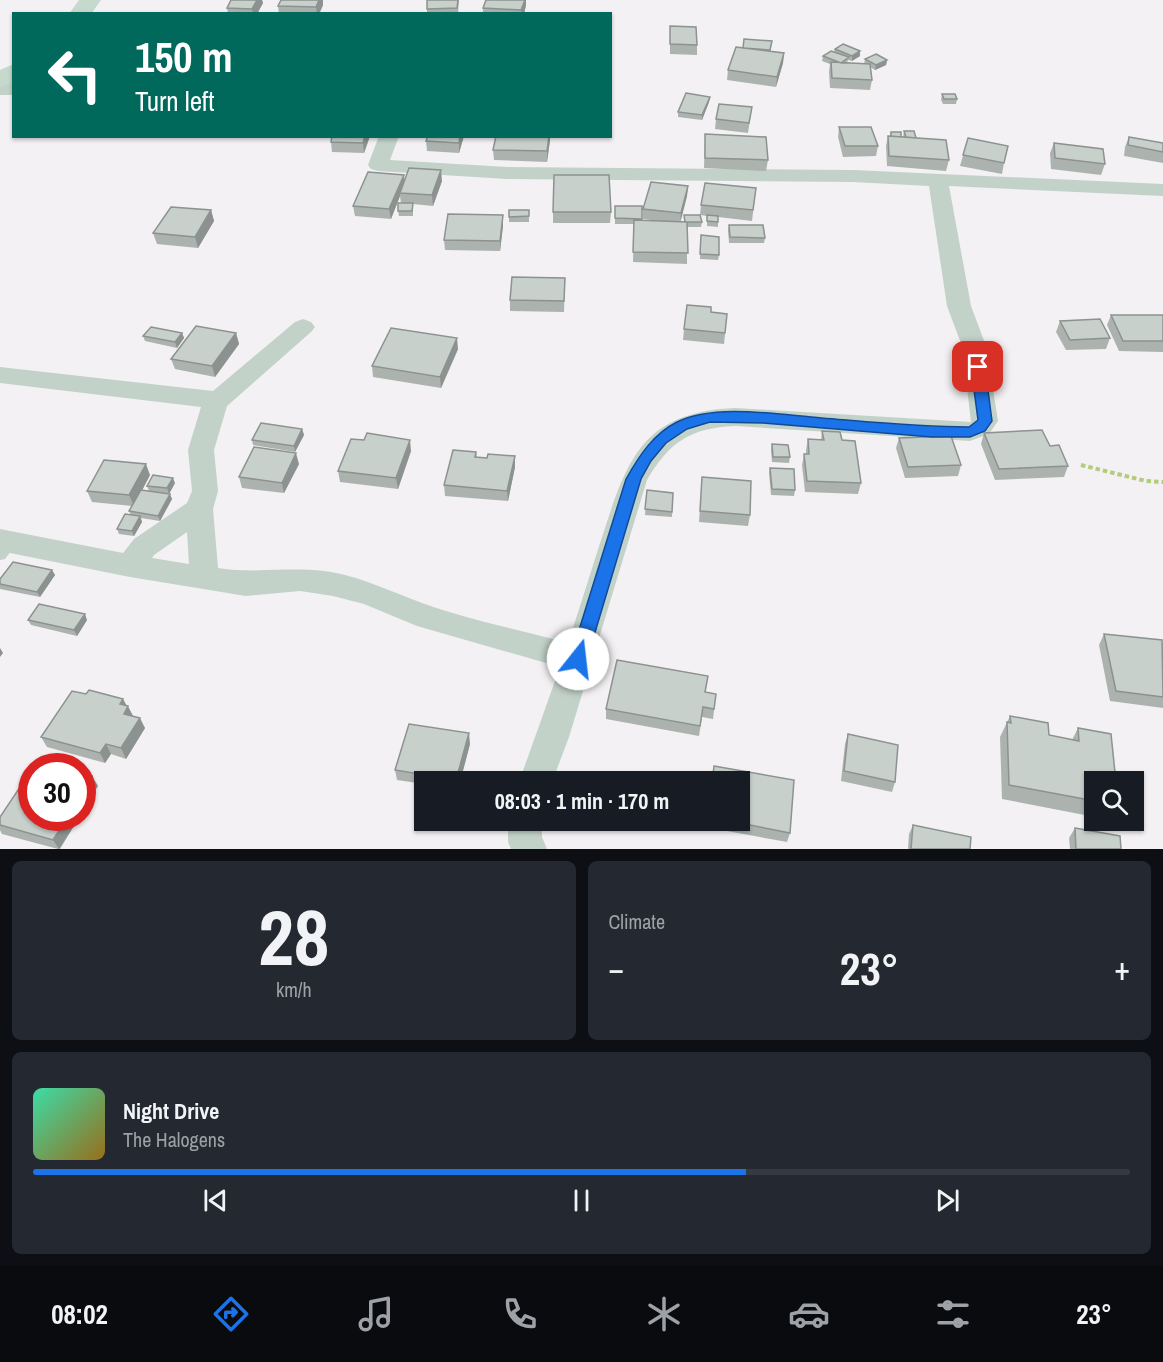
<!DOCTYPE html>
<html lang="en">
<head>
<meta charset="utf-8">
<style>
	:root { --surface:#171b24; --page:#242831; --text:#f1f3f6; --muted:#9ea1a6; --line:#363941; --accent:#1a73e8 }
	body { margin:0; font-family:"Archivo Narrow",sans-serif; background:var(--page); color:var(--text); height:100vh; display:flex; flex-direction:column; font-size:22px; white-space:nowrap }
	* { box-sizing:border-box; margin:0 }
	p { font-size:20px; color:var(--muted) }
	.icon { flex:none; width:33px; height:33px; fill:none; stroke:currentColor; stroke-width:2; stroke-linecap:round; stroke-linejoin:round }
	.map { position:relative; height:849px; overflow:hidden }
	.panel { display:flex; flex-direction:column; gap:12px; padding:12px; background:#0d0f14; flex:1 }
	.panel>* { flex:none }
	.hud { position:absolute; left:12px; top:12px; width:600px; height:126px; border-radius:0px; box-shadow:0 2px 4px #0004; background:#00695c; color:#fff; overflow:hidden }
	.controls { position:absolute; left:1084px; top:771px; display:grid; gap:12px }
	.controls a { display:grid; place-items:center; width:60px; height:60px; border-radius:0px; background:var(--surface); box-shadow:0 2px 4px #0004; font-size:30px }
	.speed { position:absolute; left:18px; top:753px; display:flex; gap:12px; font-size:30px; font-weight:700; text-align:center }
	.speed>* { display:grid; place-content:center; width:78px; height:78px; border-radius:50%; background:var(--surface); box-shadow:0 2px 4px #0004; line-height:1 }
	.speed .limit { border:9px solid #d22; background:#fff; color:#111 }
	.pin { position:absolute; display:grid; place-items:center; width:51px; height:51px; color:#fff; margin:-26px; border-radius:12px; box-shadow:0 3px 9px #0006 }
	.me { position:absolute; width:66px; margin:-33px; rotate:16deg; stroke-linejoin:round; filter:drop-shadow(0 0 4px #0008) }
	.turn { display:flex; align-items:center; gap:21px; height:126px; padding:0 24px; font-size:27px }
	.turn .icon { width:78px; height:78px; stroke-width:2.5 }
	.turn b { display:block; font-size:42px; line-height:51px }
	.big { font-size:45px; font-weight:800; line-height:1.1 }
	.panel .widget { flex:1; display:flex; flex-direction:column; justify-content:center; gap:9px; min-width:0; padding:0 21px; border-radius:9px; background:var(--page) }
	.panel .dial { align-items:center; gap:0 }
	.dial b { font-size:78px; line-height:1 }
	.song { display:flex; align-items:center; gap:18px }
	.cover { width:72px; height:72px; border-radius:9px; background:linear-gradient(135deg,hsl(160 70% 55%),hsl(40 70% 35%)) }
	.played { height:6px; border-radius:3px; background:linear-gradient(90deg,var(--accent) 65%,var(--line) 65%) }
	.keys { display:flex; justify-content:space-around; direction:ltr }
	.heat { display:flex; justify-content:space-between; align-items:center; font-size:33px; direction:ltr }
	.panel .tiles { flex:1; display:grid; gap:12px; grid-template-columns:1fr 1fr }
	.widget:last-child { grid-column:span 2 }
	.trip { position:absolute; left:414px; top:771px; width:336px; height:60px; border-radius:0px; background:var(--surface); box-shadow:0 2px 4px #0004; font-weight:800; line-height:60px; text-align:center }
	.tabs { display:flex; height:96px; justify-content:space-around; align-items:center; background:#090b0e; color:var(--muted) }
	.tabs .icon { width:42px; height:42px }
	.tabs .current { color:var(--accent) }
	.tabs b { font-size:27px; color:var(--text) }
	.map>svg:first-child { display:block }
</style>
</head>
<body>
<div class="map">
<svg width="1163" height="849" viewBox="0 0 1163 849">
	<rect width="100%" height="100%" fill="#f3f1f3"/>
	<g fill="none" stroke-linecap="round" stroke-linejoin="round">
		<!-- path -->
		<path stroke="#b1cc7b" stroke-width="4" stroke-dasharray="4.5 3" stroke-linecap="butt" d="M1081,465L1146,481L1163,482"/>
		<!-- lane -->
		<path fill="#c2d2c8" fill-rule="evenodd" d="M10,538L15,539L17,543L5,559L0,560V546L5,539Z"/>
		<!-- street -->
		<path fill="#c2d2c8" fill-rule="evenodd" d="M0,83H14V95H0Z
			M379,136H399L390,160L507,167L853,170L1163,184V196L949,186L971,306L986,346L998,421L989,434L970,441L735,426C691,428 670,441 647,480L569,737L552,782H519L560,667L417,626L364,604L333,596L300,591L246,596L130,577L0,551V529L123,553L134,539L187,503L192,491L188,450L201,407L0,383V367L213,391L295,322L303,319L311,322L315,327L311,332L227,406L214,450L218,491L213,509L218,568C256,574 293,566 331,572C364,578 392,592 422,603C469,620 520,630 568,643C580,607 591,571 603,534C628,457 644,412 735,408L971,422L962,346L947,306L929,186L853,182L507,179L378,171L371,169L368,165ZM187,532L189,564L152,558L154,555Z
			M508,820H542V837L547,849H511L508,842Z"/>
		<!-- secondary -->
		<path fill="#c5d9cc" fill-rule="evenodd" d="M79,0H101L91,14H69Z
			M14,64V82L0,87V70Z"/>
	</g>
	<!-- wall -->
	<path fill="#acb3af" d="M231,0H262L263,3L257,14H228L227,8Z
		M281,0H323V5L319,14H279L278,6Z
		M427,0H459L458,14H427Z
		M526,5L524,14H483V8Z
		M670,26L697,45V55L670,54Z
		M772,41L770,51L784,53L783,63L776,87L727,80L728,70L743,48Z
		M835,49L860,56L852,61L848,60L847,63L864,64L865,59L887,60L886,65L875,70L870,67L872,80L870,90L830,88L829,72L830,64L822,61L823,56L834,52Z
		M942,94L957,99L956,104H943L941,100Z
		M710,97L709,102L702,120L678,117V112Z
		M752,107L748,133L715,129L716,119Z
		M839,127L878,146L876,156L843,157L838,137Z
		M904,131L916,138L949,160L946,171L887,166L886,146L888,136H890L891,132L903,137Z
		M705,134L768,160L766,171L704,168Z
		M332,136H370L364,153L332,152L331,142Z
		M428,136H464L459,153L427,151L426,141Z
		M1129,137L1163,143V163L1124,156L1125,147Z
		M968,138L1004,163L1002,174L960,166Z
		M550,140L547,162L494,160L493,150Z
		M1054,143L1105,164L1101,175L1051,169L1050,153Z
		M442,181L433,206L413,204V216H399L398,211L401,203L400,196L391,219L355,216L353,206L404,182Z
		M688,186L687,196L680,222H684V215H700L701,205L756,188L752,221L718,217V227L707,226V216L700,215L702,222L701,227H687V264L633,262L634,224H615V206H642V221H660L643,219V209Z
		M211,210L214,221L198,248L157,244L153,233Z
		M509,210H529V222H509Z
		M553,212H611L610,223H553Z
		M729,225L765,238L764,243H729L728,230Z
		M503,226L500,251L445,250L444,240Z
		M701,235L719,255L718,260L700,259Z
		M565,278L564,312L510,311V300Z
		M711,312L727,314L724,344L683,340L684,329Z
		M1111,315H1163V352L1119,351L1107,325Z
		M1060,321L1110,338L1106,349L1066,350L1056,332Z
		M182,333L184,338L177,348L145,341L143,336Z
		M236,333L239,344L215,377L175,369L171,359Z
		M458,349L441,388L373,377L372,366Z
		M302,429L304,435L295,452L253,445L252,440Z
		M822,431L842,440L861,483L858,494L805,492L802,465L804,454H806V450L808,439L821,440Z
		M984,433L1050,446L1068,466L1064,477L995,480L981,444Z
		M899,438L961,465L958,476L905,478L896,448Z
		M772,444L790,457L789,463L772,462L771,450Z
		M411,451L398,489L340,482L338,471Z
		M476,452L477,457L487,458L515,467L508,501L445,496L444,485Z
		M299,464L284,493L242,488L239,477Z
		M770,468L795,490L794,496L771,495L769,473Z
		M150,475L142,490L149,491L147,486L175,483L169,494L172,499L160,521L141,518L142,522L134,536L119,534L117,529L131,515L129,511L132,506L92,502L87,491Z
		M702,477L750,515L748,526L699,522Z
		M647,490L673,493L672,517L645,515Z
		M52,570L55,575L40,597L0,589V579Z
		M28,620H87L77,636L31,625Z
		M1104,634L1163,643V708L1110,701L1099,645Z
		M706,692L716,694L713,719L702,717L699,736L606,719V709Z
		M86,694L123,699L133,716L145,728L126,759L111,754L105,763L47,747L41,737Z
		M1010,716L1049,735L1072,740L1078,728L1095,782V817L1002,799L1000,737Z
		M848,734L895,782L892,792L841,781L845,744Z
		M470,744L460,782H424V784L397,780L395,770Z
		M0,817L79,818L60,849H58L2,834L0,830Z
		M706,820H740L790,833L787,842L705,827Z
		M913,825L970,849H908L909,834Z
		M1075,828L1121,849H1070L1069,838Z"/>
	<!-- shaded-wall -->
	<path fill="#8c928f" d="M257,0H262L263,3L257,14H253L252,9Z
		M319,0H323V5L319,14H317L316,7Z
		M525,0H526V5L524,14H522L521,10Z
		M860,51V56L852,61V56Z
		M784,53L783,63L776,87L777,77Z
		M887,60L886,65L875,70L876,65Z
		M710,97L709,102L702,120V115Z
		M365,136H370L364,153L363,143Z
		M460,136H464L459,153V143Z
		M549,136H550V140L547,162V151Z
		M441,170L442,181L433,206L432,195Z
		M404,175L405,186L400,193V196L391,219L389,209Z
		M688,186L687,196L680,224L681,213Z
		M211,210L214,221L198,248L195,237Z
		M503,215V226L500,251V241Z
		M182,333L184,338L177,348L175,342Z
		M236,333L239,344L215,377L212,366Z
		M457,338L458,349L441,388L440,377Z
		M302,429L304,435L295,452L294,446Z
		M410,440L411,451L398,489L396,478Z
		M296,453L299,464L284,493L282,483Z
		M515,456V467L508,501L507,491Z
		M146,464L150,475L134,506L129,495Z
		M173,478L175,483L169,494L167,488Z
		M170,494L172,499L160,521L158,516Z
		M140,516L142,522L134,536L132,531Z
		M52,570L55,575L40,597L37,592Z
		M85,614L87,620L77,636L74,630Z
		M0,648L3,653L0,657Z
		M123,699L127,707L128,706L133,716L129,724L120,704Z
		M140,718L145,728L126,759L121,748Z
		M469,733L470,744L460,782H456Z
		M106,744L111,754L105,763L100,753Z
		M92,776L98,786L82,811V792Z
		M67,818H79L59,849L53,840Z"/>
	<!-- building -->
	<path fill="#c8d0cc" stroke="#8c928f" stroke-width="1.5" d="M231,0H257L252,9L227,8Z
		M281,0H319L316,7L278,6Z
		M427,0H458L457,8L427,9Z
		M486,0H525L521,10L483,8Z
		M670,26L696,27L697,45L670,44Z
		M744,39L772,41L770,50L743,48Z
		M843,44L860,51L852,56L835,49Z
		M736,47L784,53L777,77L728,70Z
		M831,51L849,57L841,63L823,56Z
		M876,54L887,60L876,65L865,59Z
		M831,62L870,64L872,80L832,78Z
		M686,93L710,97L702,115L678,112Z
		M942,94H955L957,99H944Z
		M719,104L752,107L749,123L716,119Z
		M839,127H871L878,146H845Z
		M904,131H914L916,138L906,137Z
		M891,132H901V137L891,136Z
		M705,134L766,137L768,160L705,158Z
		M332,136H365L363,143L331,142Z
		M428,136H460L459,143L426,141Z
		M496,136H549L547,151L493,150Z
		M888,136L946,140L949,160L889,156Z
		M1129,137L1163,143V152L1128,145Z
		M968,138L1008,146L1004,163L963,155Z
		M1054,143L1103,149L1105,164L1055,158Z
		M409,168L441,170L432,195L400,193Z
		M368,172L404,175L389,209L353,206Z
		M554,175H609L611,212H553Z
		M651,182L688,186L681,213L643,209Z
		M705,183L756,188L753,210L701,205Z
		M398,203H413L412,211H398Z
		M615,206H642V219L615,218Z
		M171,207L211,210L195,237L153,233Z
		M509,210H529V216L509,217Z
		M448,214L503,215L500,241L444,240Z
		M684,215H700L702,222H685Z
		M707,215L718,216V222L707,221Z
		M634,220L687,222L688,253L633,252Z
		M729,225H763L765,238L730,237Z
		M701,235L719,237V255L700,254Z
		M512,277L565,278L564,301L510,300Z
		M687,305L711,307V312L727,314L725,333L684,329Z
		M1111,315H1163V341H1123Z
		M1100,319L1110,338L1070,340L1060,321Z
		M196,326L236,333L212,366L171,359Z
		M151,327L182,333L175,342L143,336Z
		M391,328L457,338L440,377L372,366Z
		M261,423L302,429L294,446L252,440Z
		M1042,430L1050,446L1059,445L1068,466L999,469L984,433Z
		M822,431L840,432L842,440L855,441L861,483L807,481L804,454H809L808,439L824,440Z
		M367,433L410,440L396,478L338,471L351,439L364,440Z
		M951,436L961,465L908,467L899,438Z
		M772,444L788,445L790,457H773Z
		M254,447L296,453L282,483L239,477Z
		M453,450L476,452L475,457L487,458L488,454L515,456L507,491L444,485Z
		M104,460L146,464L129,495L87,491Z
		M770,468L794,469L795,490L772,489Z
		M153,475L173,478L167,488L147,486Z
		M702,477L751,481L750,515L700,511Z
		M141,490L170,494L158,516L129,511Z
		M647,490L673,493L672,512L645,509Z
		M125,514L140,516L132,531L117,529Z
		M13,562L52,570L37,592L0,584V579Z
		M39,604L85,614L74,630L28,620Z
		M1104,634L1162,640L1163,697L1116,691Z
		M617,660L708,676L705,692L716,694L714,709L703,707L700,726L606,709Z
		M89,690L123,699L120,704L128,706L124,714L140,718L121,748L106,744L100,753L41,737L72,691L86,694Z
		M1010,716L1048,723L1049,735L1079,741L1078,728L1111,734L1116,782H1095V801L1009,785L1007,722L1011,723Z
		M409,724L469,733L456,780L395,770Z
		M848,734L898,745L895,782L844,771Z
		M714,766L794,780L790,833L725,820H740V782H712Z
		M32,769V818H67L53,840L0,825V817Z
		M82,773L92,776L82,792Z
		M913,825L971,837L970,849H911Z
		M1075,828L1120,836L1121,849H1076Z"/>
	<!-- route -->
	<path fill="#1a73e8" stroke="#114b97" stroke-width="1.5" d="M978,363L985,367L992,421L985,431L970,437H932L763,423L710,422L687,429L666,443L651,461L641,479L587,659L584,664H573L570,659L626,479C639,456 653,434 677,422C716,403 780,415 822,418C871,422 920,427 969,427L978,420L971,367Z"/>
</svg>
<div class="controls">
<a><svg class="icon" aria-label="search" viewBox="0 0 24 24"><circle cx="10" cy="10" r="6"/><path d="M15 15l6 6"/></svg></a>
</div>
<div class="speed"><div class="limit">30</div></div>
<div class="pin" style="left:978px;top:367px;background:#d93025"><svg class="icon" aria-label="arrive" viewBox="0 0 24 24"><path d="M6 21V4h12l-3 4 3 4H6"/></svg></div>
<svg class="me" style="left:578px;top:659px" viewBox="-20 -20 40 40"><circle r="19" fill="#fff"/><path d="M0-13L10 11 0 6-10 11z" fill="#1a73e8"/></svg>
<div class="trip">08:03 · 1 min · 170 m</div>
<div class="hud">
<div class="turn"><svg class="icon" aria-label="left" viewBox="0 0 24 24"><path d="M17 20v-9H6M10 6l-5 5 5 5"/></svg><div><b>150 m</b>Turn left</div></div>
</div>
</div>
<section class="panel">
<div class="tiles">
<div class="widget dial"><b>28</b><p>km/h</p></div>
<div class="widget"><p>Climate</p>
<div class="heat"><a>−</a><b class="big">23°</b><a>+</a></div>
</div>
<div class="widget">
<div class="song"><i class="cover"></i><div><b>Night Drive</b><p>The Halogens</p></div></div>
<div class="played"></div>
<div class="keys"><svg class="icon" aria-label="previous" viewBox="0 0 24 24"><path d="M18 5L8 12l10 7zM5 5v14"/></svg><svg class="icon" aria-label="pause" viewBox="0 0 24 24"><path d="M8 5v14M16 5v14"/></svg><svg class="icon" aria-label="next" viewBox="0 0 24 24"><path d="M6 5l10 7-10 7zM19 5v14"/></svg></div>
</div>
</div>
</section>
<nav class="tabs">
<b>08:02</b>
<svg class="icon current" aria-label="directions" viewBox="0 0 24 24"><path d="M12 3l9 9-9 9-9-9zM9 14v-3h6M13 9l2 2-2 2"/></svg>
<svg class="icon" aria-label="music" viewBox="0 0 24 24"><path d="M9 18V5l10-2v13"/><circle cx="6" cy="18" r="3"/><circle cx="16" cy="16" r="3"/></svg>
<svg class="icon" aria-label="phone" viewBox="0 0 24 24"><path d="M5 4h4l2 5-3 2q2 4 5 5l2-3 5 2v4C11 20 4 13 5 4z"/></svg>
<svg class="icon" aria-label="climate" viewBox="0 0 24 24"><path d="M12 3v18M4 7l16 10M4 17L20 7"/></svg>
<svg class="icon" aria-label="car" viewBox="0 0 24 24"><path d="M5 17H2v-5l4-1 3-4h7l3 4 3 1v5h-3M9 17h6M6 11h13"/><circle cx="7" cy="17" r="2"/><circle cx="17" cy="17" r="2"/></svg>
<svg class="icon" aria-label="filters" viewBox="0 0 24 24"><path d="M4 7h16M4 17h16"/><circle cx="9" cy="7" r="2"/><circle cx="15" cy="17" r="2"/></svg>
<b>23°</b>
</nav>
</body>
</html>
